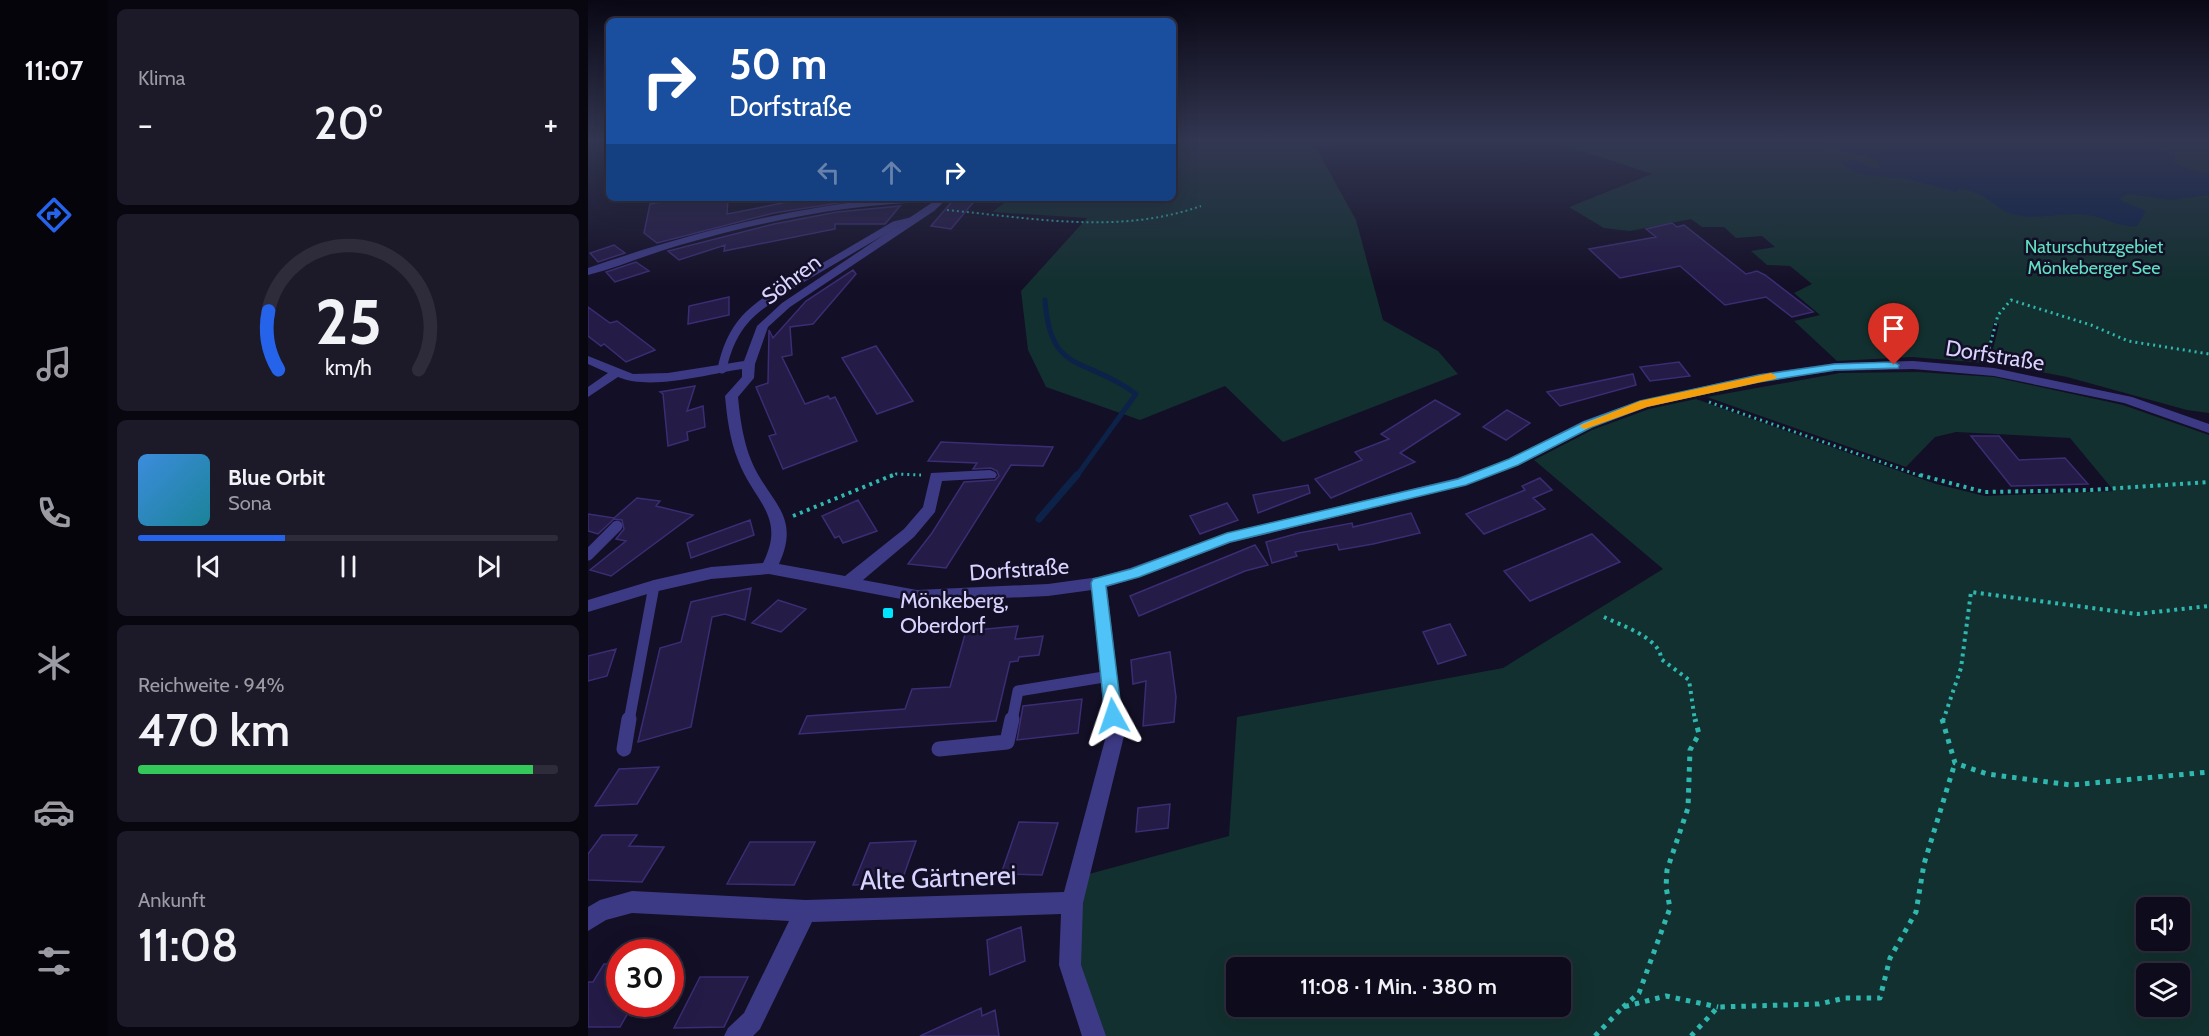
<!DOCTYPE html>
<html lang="de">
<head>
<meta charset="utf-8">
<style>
	:root { --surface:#0e0b1c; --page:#1c1929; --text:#f1f3f6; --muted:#9b9ba3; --line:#2e2b3b; --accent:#2563eb }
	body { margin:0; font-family:Cabin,sans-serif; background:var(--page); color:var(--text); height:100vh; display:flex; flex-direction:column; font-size:22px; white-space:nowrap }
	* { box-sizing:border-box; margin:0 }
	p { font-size:20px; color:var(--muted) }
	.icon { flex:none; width:33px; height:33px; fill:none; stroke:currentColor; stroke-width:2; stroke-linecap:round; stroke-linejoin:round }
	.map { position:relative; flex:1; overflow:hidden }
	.details { display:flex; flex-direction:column; gap:9px; padding:9px; background:#08060f; width:480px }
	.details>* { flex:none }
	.banner { position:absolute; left:18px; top:18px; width:570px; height:183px; border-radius:9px; box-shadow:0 6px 24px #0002,0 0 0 2px var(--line); background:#1a4fa0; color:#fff; overflow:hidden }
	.buttons { position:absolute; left:1548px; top:897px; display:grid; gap:12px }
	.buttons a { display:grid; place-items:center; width:54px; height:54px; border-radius:9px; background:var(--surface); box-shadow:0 6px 24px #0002,0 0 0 2px var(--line); font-size:30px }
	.speed { position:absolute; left:18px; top:939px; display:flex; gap:12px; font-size:30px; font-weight:700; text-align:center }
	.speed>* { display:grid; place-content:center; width:78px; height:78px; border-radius:50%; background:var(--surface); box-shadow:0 6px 24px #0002,0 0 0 2px var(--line); line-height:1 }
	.speed .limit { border:9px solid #d22; background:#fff; color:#111 }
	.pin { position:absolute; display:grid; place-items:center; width:51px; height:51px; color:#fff; margin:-62px -26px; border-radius:50% 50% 50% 0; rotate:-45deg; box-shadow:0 0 6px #0007 }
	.pin .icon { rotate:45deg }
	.me { position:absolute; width:66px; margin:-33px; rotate:355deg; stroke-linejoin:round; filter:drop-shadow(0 0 4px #0008) }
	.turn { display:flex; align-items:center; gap:21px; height:126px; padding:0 24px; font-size:27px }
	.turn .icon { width:78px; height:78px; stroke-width:2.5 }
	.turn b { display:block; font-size:42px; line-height:51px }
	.lanes { display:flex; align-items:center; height:57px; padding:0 24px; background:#0003; justify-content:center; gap:30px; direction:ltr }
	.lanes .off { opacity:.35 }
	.big { font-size:45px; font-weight:600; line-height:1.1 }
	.details .card { flex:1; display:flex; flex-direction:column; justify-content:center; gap:9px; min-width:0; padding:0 21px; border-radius:9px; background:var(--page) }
	.details .dial { align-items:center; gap:0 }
	.dial svg { height:156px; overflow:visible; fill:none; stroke:var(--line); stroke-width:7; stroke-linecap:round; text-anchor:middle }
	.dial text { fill:var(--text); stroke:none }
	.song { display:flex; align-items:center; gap:18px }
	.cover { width:72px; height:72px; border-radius:9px; background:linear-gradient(135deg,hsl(210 70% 55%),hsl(190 70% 35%)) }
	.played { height:6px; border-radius:3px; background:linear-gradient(90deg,var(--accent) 35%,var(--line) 35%) }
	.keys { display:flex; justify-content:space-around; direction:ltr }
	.heat { display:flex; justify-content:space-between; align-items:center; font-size:33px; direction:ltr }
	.charge { height:9px; border-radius:4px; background:linear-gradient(90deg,#34c759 94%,var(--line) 0) }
	.trip { position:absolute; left:638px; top:957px; width:345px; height:60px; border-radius:9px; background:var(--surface); box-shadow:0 6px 24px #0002,0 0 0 2px var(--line); font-weight:600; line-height:60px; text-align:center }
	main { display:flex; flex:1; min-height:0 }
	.dock { display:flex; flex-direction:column; width:108px; justify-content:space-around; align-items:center; background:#06040b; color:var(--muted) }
	.dock .icon { width:42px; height:42px }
	.dock .on { color:var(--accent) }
	.dock b { font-size:27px; color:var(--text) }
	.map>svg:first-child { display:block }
</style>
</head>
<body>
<main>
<nav class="dock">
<b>11:07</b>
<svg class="icon on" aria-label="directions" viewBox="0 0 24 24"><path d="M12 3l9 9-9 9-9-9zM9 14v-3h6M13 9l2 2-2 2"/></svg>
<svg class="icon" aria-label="music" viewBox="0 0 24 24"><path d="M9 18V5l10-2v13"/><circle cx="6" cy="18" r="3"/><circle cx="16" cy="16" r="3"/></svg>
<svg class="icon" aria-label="phone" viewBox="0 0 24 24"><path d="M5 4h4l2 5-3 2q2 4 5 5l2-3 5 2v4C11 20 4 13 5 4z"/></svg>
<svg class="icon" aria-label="climate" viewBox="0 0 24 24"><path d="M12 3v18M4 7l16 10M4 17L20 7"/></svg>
<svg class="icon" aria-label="car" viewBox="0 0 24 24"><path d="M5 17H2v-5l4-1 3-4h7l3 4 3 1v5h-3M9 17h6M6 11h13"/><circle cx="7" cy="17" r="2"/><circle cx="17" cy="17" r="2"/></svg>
<svg class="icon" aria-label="filters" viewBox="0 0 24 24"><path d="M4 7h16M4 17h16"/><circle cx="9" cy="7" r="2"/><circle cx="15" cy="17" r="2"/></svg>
</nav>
<section class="details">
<div class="card"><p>Klima</p>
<div class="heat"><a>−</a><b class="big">20°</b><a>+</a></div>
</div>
<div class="card dial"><svg viewBox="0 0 100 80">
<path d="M14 69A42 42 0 1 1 86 69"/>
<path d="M14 69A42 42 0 0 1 9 39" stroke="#2563eb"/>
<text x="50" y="56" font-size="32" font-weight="700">25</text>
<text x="50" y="72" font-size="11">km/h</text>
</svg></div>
<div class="card">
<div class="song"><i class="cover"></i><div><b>Blue Orbit</b><p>Sona</p></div></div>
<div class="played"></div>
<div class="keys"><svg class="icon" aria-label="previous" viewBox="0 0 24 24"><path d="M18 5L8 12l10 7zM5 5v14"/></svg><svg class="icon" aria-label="pause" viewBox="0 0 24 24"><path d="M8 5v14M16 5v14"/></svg><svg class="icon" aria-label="next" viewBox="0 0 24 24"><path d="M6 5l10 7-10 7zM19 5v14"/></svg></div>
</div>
<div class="card"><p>Reichweite · 94%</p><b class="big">470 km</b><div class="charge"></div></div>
<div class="card"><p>Ankunft</p><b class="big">11:08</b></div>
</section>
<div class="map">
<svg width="1621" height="1036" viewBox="0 0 1621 1036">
	<rect width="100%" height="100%" fill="#130f26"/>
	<!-- green -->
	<path fill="#12302f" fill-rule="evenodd" d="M585,141H778L727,146L768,220L795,320L850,351L870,374L695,442L637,386L552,420L458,387L440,350L433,291L499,218L404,212L423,198H585Z
		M964,141H1621V413L1599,410L1479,377L1402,362L1411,324L1406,322L1396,363L1324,357L1249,361L1206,321L1232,315L1206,293L1224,284L1202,266L1179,265L1163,251L1187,247L1174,236L1148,238L1136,227H1114L1103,219L1042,231L1016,228L981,207L1064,174Z
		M1330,372L1406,377L1535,405L1621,435V1036H506L482,965L490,877L641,836L649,717L915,668L1075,569L946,460L1004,430L1061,409L1108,399L1348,484L1397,496L1526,491L1482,438L1368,432L1347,437L1318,467L1119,397L1252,373ZM1558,908H1592V940H1558ZM648,968H972V1006H648ZM1558,974H1592V1006H1558Z"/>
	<!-- water -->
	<path fill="#0c2248" d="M1234,141H1551L1587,155L1586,163L1607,171L1621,173V195L1583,200L1540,194L1532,198L1534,201L1558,211L1549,226C1532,228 1516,217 1499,215C1474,212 1449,221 1424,214C1413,211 1406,203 1396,197C1390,193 1381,191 1374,189L1367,192L1320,179L1285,176L1263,171L1253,162L1270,160L1281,167L1290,169L1294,166L1288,159L1236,146Z"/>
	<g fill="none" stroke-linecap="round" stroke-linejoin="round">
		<!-- stream-far1 -->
		<path stroke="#0c2248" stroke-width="5" d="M457,300C462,376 498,356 548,394L488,477"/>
		<!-- stream -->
		<path stroke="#0c2248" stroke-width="7" d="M451,519L489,475"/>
	</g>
	<!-- building -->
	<path fill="#241b47" stroke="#3b2d73" stroke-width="1.5" d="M100,198H140L139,214L220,198H282L186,213L69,243L56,233L62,204Z
		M367,198H389L363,229L343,226Z
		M312,206L297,224H247V229L136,251L137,245L91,260L80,251L186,224L249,212Z
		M1084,223L1089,227L1096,225L1158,274L1169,271L1177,275L1225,312L1204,317L1178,297L1137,305L1092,266L1032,278L1001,249L1068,237L1058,229Z
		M26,245L37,253L10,262L2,253Z
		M48,262L61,271L27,282L18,272Z
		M265,270L268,274L225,324L202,327L204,355L194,357L217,404L240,396L242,399L247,397L269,441L195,469L181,436L188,434L168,387L180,383L181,330L185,338L218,301Z
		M141,297V315L100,324L101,306Z
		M0,307L22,323L29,321L67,350L38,362L16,344L13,346L0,336Z
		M288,346L325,401L289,414L254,358Z
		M1091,362L1102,376L1062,381L1052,367Z
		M1045,374L1048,385L972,406L959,392Z
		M107,386L99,411L115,406L117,427L99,432L100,440L80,446L75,394L72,392Z
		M847,400L872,414L812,453L827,462L743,498L727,479L774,460L767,452L801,439L793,434Z
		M919,410L942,423L918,440L895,427Z
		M1383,436H1411L1431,460L1477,458L1500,484L1423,486Z
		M353,442L465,447L455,466L423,465L358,568L320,564L344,533L376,482L407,480L411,476L409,471L403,468L385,469L389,463L340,461Z
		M952,478L964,490L945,498L957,509L896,534L878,514L937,490L934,486Z
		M720,485L722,493L670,513L665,495Z
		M49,498L72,501L68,506L105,515L23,576L2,570L38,541L28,539L36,529L34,520L26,519L10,534L0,531V514L26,518Z
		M270,500L289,531L255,543L251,536L247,538L234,516Z
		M639,503L650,520L612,534L602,516Z
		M823,513L832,533L785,544L751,550L749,544L707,552L709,556L684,563L678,542L711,533L764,523L765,527Z
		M162,520L166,535L103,558L99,543Z
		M1004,534L1032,562L942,601L916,571Z
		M667,545L680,565L657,571L551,616L542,596Z
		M163,588L157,620L137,614L124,617L103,727L50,742L72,648L93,642L103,602Z
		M190,600L218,609L193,632L164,623Z
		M862,624L878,655L850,664L835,632Z
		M430,626L427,639L455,636L451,655L431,657L430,661L422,662L408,721L211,734L219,716L317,709L324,689L362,687L378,631Z
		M28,649L19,676L0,681V656Z
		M582,652L588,697L586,722L555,726L558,681L545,684L543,660Z
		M494,699L490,733L429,740L435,706Z
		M71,767L49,804L7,806L31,769Z
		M582,804L580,828L548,832L550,808Z
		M431,822L470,823L454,875L413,874Z
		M14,835H49L41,846L76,847L54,882L0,880V854Z
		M328,841L313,883L265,885L282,843Z
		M162,842H227L206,885L139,884Z
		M433,927L437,961L402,975L399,940Z
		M16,964H32V1004H45L32,1027H0V982H5Z
		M112,977H160L136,1027L86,1028Z
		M393,1008L394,1016L407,1010L411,1036H332Z"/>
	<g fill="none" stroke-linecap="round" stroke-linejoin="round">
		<!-- path-far3 -->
		<path stroke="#2fb8b0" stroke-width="2" stroke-dasharray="2 3" stroke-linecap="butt" d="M359,210C444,218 531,235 613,206"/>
		<!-- path-far2 -->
		<path stroke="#2fb8b0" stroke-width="3" stroke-dasharray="2 4" stroke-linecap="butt" d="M1398,360L1410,315L1423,300L1503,325L1540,341L1621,354
			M1121,402L1336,477
			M302,477L308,474L333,475"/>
		<!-- path-far1 -->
		<path stroke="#2fb8b0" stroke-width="4" stroke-dasharray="3 4.5" stroke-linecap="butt" d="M1332,475L1396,492L1503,490L1621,482
			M205,516L305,475
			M1016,617C1032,625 1073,638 1073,659L1101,680L1107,721
			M1355,721L1373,668L1383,592L1549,614L1621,606"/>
		<!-- path -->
		<path stroke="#2fb8b0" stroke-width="5" stroke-dasharray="4.5 6" stroke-linecap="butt" d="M1354,719L1367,763L1399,774L1483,785L1621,772
			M1035,1007L1051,993L1082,908L1078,887L1079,870L1100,808L1102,750L1111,734L1107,719
			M1007,1036L1035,1007L1078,996L1130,1007
			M1103,1036L1130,1007L1231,1004L1257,998H1292L1302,958L1328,912L1336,864L1367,763"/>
		<!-- service-far3 -->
		<path stroke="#3d3a85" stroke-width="7" d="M199,288L306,225L323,221"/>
		<!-- service-far2 -->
		<path stroke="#3d3a85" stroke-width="9" d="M134,369C143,325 164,308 202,286"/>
		<!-- service-far1 -->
		<path stroke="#3d3a85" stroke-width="11" d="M0,555L29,526
			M41,721L66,586
			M424,721L430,691L522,676"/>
		<!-- service -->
		<path stroke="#3d3a85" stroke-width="15" d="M36,749L41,719
			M351,749L419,742L424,719"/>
		<!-- minor -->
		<path fill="#3d3a85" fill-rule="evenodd" d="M302,198H360L346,211L202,307L180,327L167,364L166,378L150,397C152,418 155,440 163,460C180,502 214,514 191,564L257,576L316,529L335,507L343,473L402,470L407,472L409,475L407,478L354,481L347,512L326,537L275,580L329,590L460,584L511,577L542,568L639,533L869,478L921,459L995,421L1051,401L1171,374L1247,363L1325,361L1406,368L1544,397L1621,424V433L1536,403L1406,376L1325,369L1247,371L1171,382L1060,407L1005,427L931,465L878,485L642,543L552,577L519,587L536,736L495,903L493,965L518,1036H494L471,965L473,914L224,922L172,1029L165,1036H136L140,1028L156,1013L201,921L44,913L18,920L0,931V907L12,900L44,891L218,900L476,892L518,736L504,590L460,596L329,602L181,574L123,579L66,592L0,612V600L66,580L123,567L175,563C199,516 165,501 150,460C142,440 139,418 137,396L154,377V369C120,374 63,391 30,377L0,397V387L20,373L0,364V356L45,374L80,373L156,361L169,326L194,303L345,202C258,204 175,221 92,245C61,254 31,267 0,275V268C99,234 198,208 302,198Z"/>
	</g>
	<!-- sky -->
	<linearGradient id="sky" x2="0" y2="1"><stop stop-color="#0a0815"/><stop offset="0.49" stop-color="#333752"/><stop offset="1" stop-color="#333752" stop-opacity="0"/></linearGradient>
	<rect width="1621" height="286" fill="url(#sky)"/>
	<!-- route -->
	<path fill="#4fc3f7" stroke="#337fa1" stroke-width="1.5" d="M1306,362L1311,365L1310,368L1247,370L1171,382L1059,406L1004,427L930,465L878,485L642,542L551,577L518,586L534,716L531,721H519L517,716L503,583L505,579L543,569L639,533L870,479L921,459L996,422L1052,401L1171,375L1247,364Z"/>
	<!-- slow -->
	<path fill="#f59e0b" d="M1183,373L1189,377L1187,379L1059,407L997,429L991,426L1052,401Z"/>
	<!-- markers -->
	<rect fill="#00e5ff" stroke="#130f26" stroke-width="2" x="294" y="607" width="12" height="12" rx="3"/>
	<g text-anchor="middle" stroke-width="5" stroke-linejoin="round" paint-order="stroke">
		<!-- far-park labels -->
		<g font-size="18" fill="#5fe0c0" stroke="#130f26">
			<text x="1506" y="253">Naturschutzgebiet<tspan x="1506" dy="21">Mönkeberger See</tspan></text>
		</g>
		<!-- street labels -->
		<g font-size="22" fill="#d9d4ff" stroke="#130f26">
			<text transform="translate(203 279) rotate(-37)" y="8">Söhren</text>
			<text transform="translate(1407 355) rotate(9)" y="8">Dorfstraße</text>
			<text transform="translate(431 569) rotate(-4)" y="8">Dorfstraße</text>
		</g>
		<!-- poi labels -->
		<g font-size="22" fill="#d9d4ff" stroke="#130f26" text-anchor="start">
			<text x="312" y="608">Mönkeberg,<tspan x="312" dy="25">Oberdorf</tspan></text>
		</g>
		<!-- near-street labels -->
		<g font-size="27" fill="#d9d4ff" stroke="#130f26">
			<text transform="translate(350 878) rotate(-2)" y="9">Alte Gärtnerei</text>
		</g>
	</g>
</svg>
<div class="buttons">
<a><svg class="icon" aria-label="sound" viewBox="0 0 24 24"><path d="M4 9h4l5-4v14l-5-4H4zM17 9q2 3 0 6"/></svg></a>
<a><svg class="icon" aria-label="layers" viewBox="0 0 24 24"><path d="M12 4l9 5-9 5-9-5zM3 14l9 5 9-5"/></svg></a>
</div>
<div class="speed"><div class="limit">30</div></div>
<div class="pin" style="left:1306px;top:365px;background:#d93025"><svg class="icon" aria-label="arrive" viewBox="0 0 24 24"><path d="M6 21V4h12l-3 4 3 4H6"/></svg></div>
<svg class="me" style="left:525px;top:716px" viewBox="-20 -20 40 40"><path d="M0-17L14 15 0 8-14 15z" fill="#4fc3f7" stroke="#fff" stroke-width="4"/></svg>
<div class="trip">11:08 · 1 Min. · 380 m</div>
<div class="banner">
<div class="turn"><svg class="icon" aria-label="right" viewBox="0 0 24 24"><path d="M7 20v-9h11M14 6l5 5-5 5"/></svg><div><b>50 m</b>Dorfstraße</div></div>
<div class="lanes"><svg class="icon off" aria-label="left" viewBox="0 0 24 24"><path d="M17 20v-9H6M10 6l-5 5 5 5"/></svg><svg class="icon off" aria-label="ahead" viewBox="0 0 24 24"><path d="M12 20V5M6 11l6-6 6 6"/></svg><svg class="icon" aria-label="right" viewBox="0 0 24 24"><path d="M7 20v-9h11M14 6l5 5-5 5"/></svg></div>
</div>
</div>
</main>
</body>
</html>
